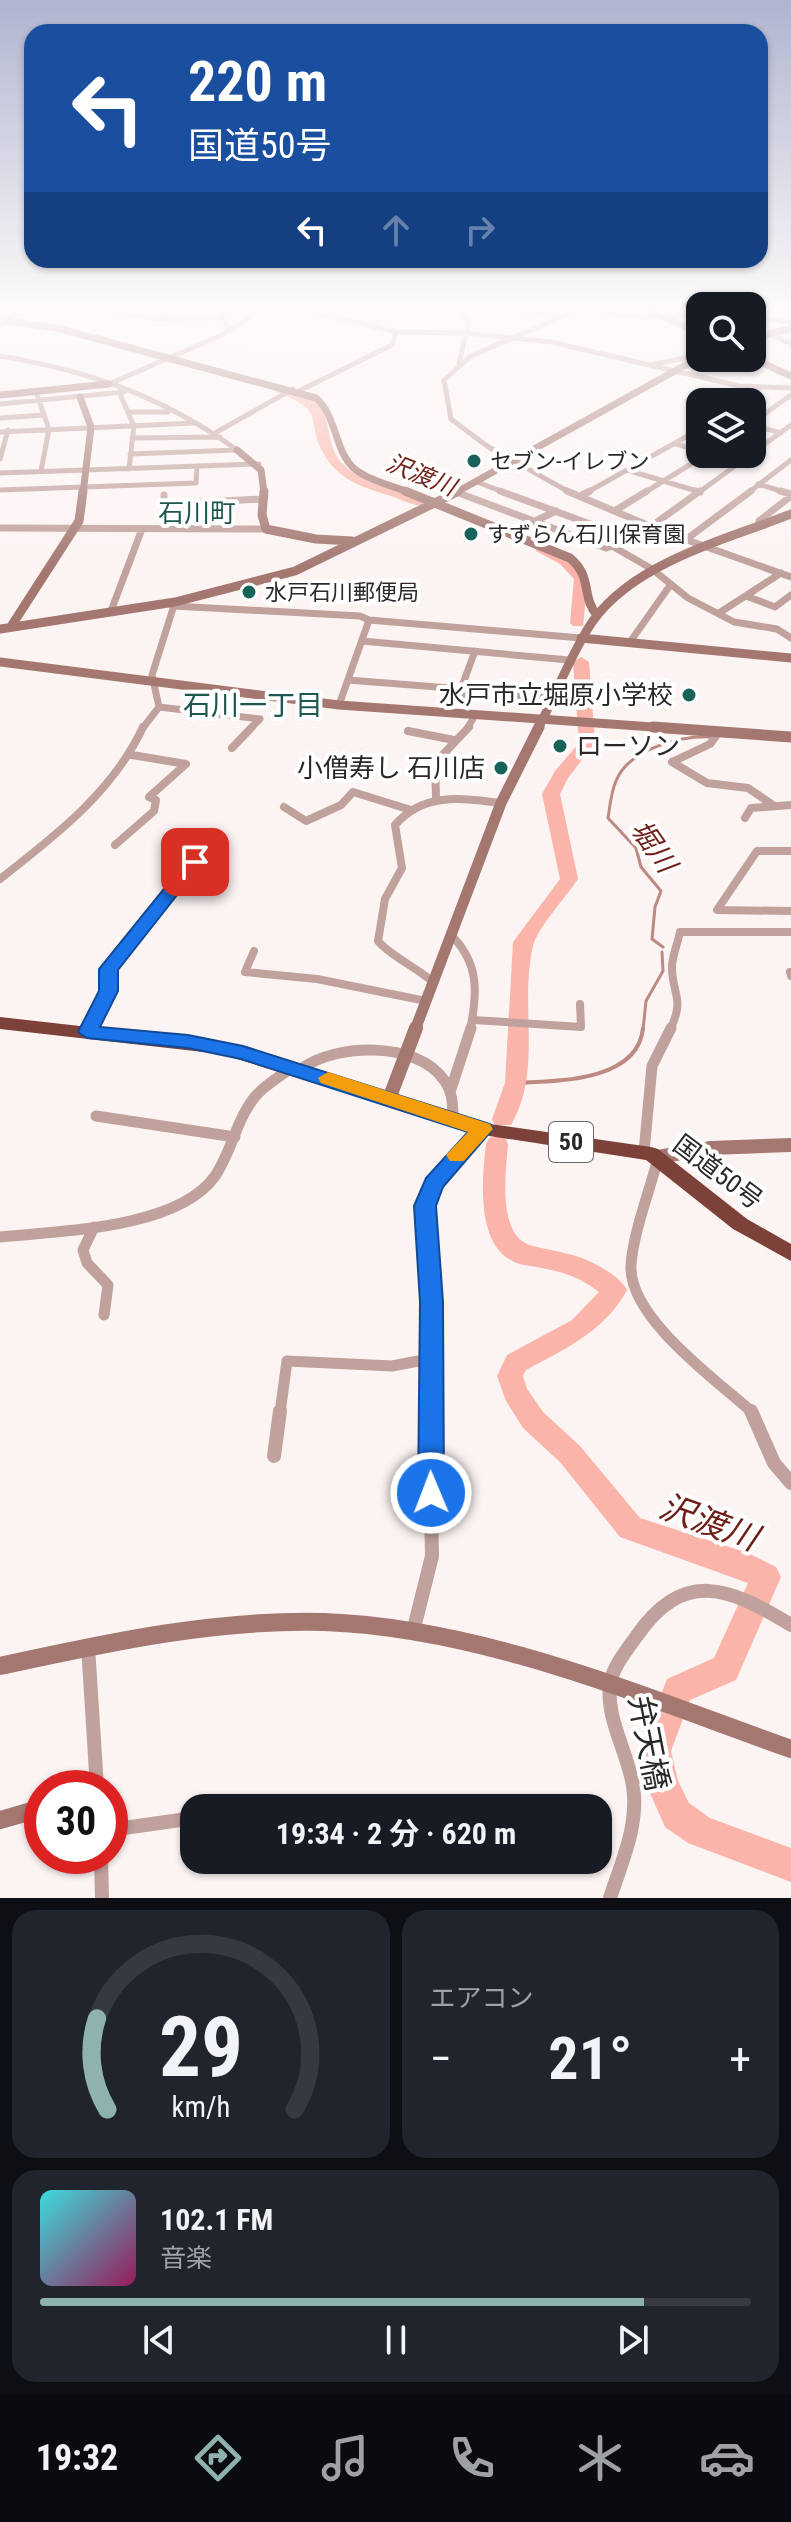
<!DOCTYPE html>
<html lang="ja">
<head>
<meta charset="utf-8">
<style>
	:root { --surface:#171b24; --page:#20242c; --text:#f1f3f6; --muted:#9ea1a6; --line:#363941; --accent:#8fb2b0 }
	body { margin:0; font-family:"Roboto Condensed","Noto Sans JP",sans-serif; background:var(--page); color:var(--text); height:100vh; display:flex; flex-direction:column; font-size:30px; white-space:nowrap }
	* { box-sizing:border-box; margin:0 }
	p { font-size:26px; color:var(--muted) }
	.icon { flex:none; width:44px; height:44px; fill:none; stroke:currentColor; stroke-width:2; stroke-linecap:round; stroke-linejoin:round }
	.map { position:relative; height:1898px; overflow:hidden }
	.panel { display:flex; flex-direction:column; gap:12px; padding:12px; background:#0d0f14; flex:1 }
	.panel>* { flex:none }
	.top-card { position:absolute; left:24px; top:24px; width:744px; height:244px; border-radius:24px; box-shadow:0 2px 6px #0004; background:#1a4fa0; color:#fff; overflow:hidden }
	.tools { position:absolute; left:686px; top:292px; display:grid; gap:16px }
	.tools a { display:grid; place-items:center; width:80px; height:80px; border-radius:16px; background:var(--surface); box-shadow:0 2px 6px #0004; font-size:40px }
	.speed { position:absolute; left:24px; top:1770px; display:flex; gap:16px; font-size:40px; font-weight:700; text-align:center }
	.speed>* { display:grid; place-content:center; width:104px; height:104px; border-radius:50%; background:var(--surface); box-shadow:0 2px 6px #0004; line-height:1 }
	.speed .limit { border:12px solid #d22; background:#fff; color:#111 }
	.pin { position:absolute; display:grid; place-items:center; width:68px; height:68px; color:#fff; margin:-34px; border-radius:16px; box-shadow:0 4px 12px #0006 }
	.me { position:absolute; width:88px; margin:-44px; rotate:359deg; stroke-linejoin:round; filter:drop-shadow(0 0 6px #0008) }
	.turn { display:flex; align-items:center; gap:28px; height:168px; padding:0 32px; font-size:36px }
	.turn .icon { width:104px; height:104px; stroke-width:2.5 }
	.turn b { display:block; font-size:56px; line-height:68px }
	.lanes { display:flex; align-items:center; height:76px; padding:0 32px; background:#0003; justify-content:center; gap:40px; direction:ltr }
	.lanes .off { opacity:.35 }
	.big { font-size:60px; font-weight:700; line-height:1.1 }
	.panel .card { flex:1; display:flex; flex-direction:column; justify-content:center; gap:12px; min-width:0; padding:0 28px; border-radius:24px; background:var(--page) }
	.panel .dial { align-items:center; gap:0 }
	.dial svg { height:208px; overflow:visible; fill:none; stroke:var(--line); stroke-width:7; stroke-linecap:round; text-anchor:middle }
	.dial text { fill:var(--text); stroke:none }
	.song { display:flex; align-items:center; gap:24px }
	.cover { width:96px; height:96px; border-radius:12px; background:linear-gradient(135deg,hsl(180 70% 55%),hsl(330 70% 35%)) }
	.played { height:8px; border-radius:4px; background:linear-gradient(90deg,var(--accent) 85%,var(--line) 85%) }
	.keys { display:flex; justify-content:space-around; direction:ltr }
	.heat { display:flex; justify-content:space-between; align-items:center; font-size:44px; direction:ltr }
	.panel .tiles { flex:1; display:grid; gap:12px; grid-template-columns:1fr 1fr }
	.card:last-child { grid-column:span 2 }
	.trip { position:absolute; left:180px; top:1794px; width:432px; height:80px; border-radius:24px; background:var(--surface); box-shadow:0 2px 6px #0004; font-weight:700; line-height:80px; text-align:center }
	.menu { display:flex; height:128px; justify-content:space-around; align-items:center; background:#090b0e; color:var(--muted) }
	.menu .icon { width:56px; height:56px }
	.menu .current { color:var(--accent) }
	.menu b { font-size:36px; color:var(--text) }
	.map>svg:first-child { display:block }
</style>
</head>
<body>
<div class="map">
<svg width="791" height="1898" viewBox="0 0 791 1898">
	<rect width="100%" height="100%" fill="#fcf4f3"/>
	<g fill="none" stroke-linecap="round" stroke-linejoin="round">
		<!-- stream-far1 -->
		<path stroke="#bc8a82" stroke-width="3" d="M663,947L652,939L655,907L661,891L641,867L636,848L608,818C610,806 611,792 616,781C629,748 683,735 714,737
			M643,1030L646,1001L663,971L662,952"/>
		<!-- stream -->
		<path stroke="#bc8a82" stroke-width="4" d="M516,1083C556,1081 638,1082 643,1028"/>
		<!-- river -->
		<path fill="#fab4a9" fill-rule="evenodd" d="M276,388C284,387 292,390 300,393C339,408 320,440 343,464C364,486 403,490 430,500V506C417,508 400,499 388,495C364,488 338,479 325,456C303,419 330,412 276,392Z
			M536,545C557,543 576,563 588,578L583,626H573L570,623L574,579L560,564L536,551Z
			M581,657L589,662L595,743L568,778L560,794L578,879C567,896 537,928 533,946C519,1005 543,1070 511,1125H495L492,1119L505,1083L513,942L560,879L542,794L555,771L579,743L573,662Z
			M497,1136L505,1138L508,1144C506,1171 496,1238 533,1246C556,1252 577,1253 599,1266C609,1272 621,1279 627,1290C605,1331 565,1349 526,1370L523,1376L527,1389L543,1412L580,1446L640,1518L748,1553L776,1567L781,1577L736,1680L690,1700L671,1751L678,1781L689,1803L710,1818L791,1848V1882L688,1843L665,1827L646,1784L639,1751L667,1679L714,1658L748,1583L620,1537L560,1462L523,1428L506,1401L497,1376L507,1355L572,1320L599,1292C575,1273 554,1270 524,1265C474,1255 482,1180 486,1144L489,1138Z"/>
		<!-- street-far4 -->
		<path stroke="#c0a19c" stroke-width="5" d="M89,306L155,319L222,318
			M219,306L229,331
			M290,306L396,332L466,333L551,342L739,386L791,388
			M525,306L520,311L563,316
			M585,307L627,317L700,316
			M752,317L791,322
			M162,319L169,309
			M0,325L26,306
			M770,334L791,344
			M0,356C90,371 162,396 237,450
			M459,363L469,321L460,313L468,306
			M650,365L700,355
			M109,384L222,335L267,306
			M299,391L392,345L396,332
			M119,392L134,426L129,469
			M37,395L49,429L41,471
			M739,402L758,389
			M0,404L124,392
			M128,412H168
			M0,418L44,415
			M752,423L791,395
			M752,425L781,433
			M0,432L194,423
			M215,433L293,389
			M132,438L220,437
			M676,444L700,451
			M130,454L237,450
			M712,454L741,462
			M0,459L8,430
			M627,470L700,492
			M0,473L259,464
			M477,482L506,493
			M758,484L787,493
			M0,490L196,483L197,466
			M571,493L487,446L451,419L444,380L471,356L586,306
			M586,493L700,429
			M644,493L707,454
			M698,493L791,425
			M748,493L791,460"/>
		<!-- street-far3 -->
		<path stroke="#c0a19c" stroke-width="7" d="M500,491L601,528L612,546L652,569L688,598L734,622L777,629L791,638
			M567,491L659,530L791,577
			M695,491L700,492
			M780,491L791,494
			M456,492L606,548L612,546
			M164,495V504L263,499
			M582,495L590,491
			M195,503L197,529
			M616,510L647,491
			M653,525L700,491
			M764,525L759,521L791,496
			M0,528L266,529
			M512,532L556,511
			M688,538L751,491
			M746,596L775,607L791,595
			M173,606L360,616L369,620L581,638
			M111,611L142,529
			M719,613L781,573
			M362,641L569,660
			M630,642L671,584
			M348,680L551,696
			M461,689L475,651
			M457,696L548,702
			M339,705L369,620
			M159,707L260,719L250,729
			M142,729L159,707L152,675L175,602
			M467,729L475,715"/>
		<!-- street-far2 -->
		<path stroke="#c0a19c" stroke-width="8" d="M408,731L454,740
			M232,748L252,727
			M672,762L707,783L748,788L773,805
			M672,762L710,744L719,732
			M436,797L435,763L469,727
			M284,807L306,821L341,805L353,792L411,810
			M745,818L751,808L791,805
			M115,845L154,811L156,800L149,797L186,764L132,755
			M791,851H757L717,910L791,911
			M0,879C55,836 113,792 143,727
			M450,934C479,962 478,992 470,1030
			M254,951L245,972L317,979L426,1001
			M790,972L791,976
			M433,982C417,968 388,954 378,941L385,899L402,868L395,825C424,792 461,798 501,803
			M474,1020L581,1027L580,1004
			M88,1030L108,991L109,969L170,889L217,840
			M670,1030C686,997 671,994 672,965C673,954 678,942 680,932H791"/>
		<!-- street-far1 -->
		<path stroke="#c0a19c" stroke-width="11" d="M87,1032L89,1028
			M301,1069C336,1043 417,1041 444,1080C453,1092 453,1107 453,1121
			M451,1089L471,1028
			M96,1116L235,1137
			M644,1152L652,1066L671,1028
			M658,1158C650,1190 633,1233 631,1265C628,1318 718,1381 753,1413
			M94,1227L83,1250L87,1263L108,1285L104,1315
			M0,1237C59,1231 178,1229 215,1176C231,1153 236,1121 254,1098C263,1086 280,1077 292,1067
			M280,1413L287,1361L392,1366L429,1359
			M429,1413L431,1302L425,1206L433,1184L483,1129"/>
		<!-- street -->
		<path stroke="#c0a19c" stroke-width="14" d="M751,1411L774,1463L791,1483
			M274,1456L280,1411
			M413,1632L432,1556L429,1411
			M88,1646L97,1788
			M110,1830L194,1818
			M101,1856L102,1898
			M610,1898C622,1861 639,1825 633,1786C628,1753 606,1719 610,1685C612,1668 626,1651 636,1637C683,1568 729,1587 791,1625"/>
		<!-- secondary-far4 -->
		<path stroke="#a47871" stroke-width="7" d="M639,306L700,333
			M0,320L57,328L316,398C338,417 334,453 356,470C370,481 394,486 410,493
			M752,339L791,328
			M752,358L791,376
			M0,395L109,384
			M80,397L91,427L83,493
			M237,450L261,470L264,493
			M455,493L700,357"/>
		<!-- secondary-far3 -->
		<path stroke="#a47871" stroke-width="9" d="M264,491L262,515L266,529L316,539L352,541
			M405,491L570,558C593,577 581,597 597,615
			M12,625L79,521L83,491
			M0,629L175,602L295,571L459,491
			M581,638L791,658
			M0,662L339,705L681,729
			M538,729C554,697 568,662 587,630C626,564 723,541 791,514"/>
		<!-- secondary-far2 -->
		<path stroke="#a47871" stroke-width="11" d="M653,727L791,737
			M415,1030L501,803L539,727"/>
		<!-- secondary-far1 -->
		<path stroke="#a47871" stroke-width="14" d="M389,1099L416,1028
			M658,1157L711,1148L791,1145"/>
		<!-- secondary -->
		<path stroke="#a47871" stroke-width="18" d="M0,1666C106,1643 214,1619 324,1622C485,1628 641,1696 791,1749
			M0,1820L42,1808"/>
		<!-- highway -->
		<path fill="#7c4139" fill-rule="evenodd" d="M0,1017L222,1042L483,1123L651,1147L658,1149L747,1219L791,1244V1261L733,1229L646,1160L483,1135L221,1054L0,1029Z"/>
	</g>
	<!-- sky -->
	<linearGradient id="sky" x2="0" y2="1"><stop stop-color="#afb4cf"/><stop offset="0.54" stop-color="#fefafa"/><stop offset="1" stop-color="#fefafa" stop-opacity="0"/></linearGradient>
	<rect width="791" height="571" fill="url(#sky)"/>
	<!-- route -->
	<path fill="#1a73e8" stroke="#114b97" stroke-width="2" d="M195,857L203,862L118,970V991L100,1027L188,1035L243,1046L490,1124L493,1129L443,1187L436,1206L443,1302L444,1493L440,1501L431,1505L422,1501L418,1493L420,1302L414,1206L426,1178L468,1132L241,1059L188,1048L87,1038L78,1032L99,991V969L189,858Z"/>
	<!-- slow -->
	<path fill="#f59e0b" d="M328,1072L490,1124L493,1129L464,1161H450L446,1155L468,1132L321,1083L318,1078Z"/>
	<!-- markers -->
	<g fill="#18635a" stroke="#fff" stroke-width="3">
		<circle cx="474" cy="461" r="8"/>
		<circle cx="471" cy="534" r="8"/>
		<circle cx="249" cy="592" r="8"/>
		<circle cx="689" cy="695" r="8"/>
		<circle cx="560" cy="746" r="8"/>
		<circle cx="501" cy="768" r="8"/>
	</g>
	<g text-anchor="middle" stroke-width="8" stroke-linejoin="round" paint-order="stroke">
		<!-- far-poi labels -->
		<g font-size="22" fill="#2b2828" stroke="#fff" text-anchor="start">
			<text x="490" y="469">セブン-イレブン</text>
			<text x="487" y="542">すずらん石川保育園</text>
			<text x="265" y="600">水戸石川郵便局</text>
		</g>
		<!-- far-water labels -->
		<g font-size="24" font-style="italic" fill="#6e1f18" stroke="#fff">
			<text transform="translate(421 475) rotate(22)" y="8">沢渡川</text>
		</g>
		<!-- shield labels -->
		<rect fill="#fff" stroke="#6b6868" stroke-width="2" x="549" y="1122" width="44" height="40" rx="6"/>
		<g font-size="24" font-weight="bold" fill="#2b2828">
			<text x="571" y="1150">50</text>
		</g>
		<!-- far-quarter labels -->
		<g font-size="26" fill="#1e5750" stroke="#fff">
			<text x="197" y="522">石川町</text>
		</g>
		<!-- poi labels -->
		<g font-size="26" fill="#2b2828" stroke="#fff" text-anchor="end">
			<text x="673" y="704">水戸市立堀原小学校</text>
			<text x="576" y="755" text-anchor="start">ローソン</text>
			<text x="485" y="777">小僧寿し 石川店</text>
		</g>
		<!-- street labels -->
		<g font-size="26" fill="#2b2828" stroke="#fff">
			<text transform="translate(718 1172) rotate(37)" y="9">国道50号</text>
		</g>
		<!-- neighbourhood labels -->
		<g font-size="28" fill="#1e5750" stroke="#fff">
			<text x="253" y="715">石川一丁目</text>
		</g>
		<!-- water labels -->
		<g font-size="28" font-style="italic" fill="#6e1f18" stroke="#fff">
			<text transform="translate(654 846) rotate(55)" y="10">堀川</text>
		</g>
		<!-- near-street labels -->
		<g font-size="32" fill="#2b2828" stroke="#fff">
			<text transform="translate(649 1743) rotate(79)" y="11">弁天橋</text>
		</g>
		<!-- near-water labels -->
		<g font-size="34" font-style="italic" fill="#6e1f18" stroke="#fff">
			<text transform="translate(709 1522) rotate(20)" y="12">沢渡川</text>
		</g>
	</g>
</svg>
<div class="tools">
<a><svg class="icon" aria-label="search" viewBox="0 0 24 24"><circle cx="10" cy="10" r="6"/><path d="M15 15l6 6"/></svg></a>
<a><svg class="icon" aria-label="layers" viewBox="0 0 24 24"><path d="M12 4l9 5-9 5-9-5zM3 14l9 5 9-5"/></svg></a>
</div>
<div class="speed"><div class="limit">30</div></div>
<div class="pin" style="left:195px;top:862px;background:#d93025"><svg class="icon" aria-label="arrive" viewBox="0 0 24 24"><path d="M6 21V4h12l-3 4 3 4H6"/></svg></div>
<svg class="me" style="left:431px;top:1493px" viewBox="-20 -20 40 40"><circle r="17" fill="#1a73e8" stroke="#fff" stroke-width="3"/><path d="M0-11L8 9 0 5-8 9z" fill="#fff"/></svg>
<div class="trip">19:34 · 2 分 · 620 m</div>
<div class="top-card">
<div class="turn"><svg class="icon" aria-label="left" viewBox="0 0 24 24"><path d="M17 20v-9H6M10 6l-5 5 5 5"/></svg><div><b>220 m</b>国道50号</div></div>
<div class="lanes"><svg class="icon" aria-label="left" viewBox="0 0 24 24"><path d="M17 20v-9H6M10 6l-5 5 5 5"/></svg><svg class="icon off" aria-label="ahead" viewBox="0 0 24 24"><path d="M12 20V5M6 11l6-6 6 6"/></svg><svg class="icon off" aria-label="right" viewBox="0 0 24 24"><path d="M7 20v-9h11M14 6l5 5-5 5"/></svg></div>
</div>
</div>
<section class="panel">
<div class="tiles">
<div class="card dial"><svg viewBox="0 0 100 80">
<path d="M14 69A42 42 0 1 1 86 69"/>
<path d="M14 69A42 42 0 0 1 10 34" stroke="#8fb2b0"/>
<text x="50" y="56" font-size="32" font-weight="700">29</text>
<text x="50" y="72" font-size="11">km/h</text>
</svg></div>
<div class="card"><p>エアコン</p>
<div class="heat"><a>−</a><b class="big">21°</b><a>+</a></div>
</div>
<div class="card">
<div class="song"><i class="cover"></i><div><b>102.1 FM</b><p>音楽</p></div></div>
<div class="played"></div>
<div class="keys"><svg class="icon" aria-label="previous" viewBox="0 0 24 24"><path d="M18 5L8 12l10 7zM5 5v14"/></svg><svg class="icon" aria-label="pause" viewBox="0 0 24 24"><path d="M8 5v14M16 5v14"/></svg><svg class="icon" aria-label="next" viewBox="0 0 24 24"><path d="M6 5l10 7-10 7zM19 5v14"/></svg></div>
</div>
</div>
</section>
<nav class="menu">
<b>19:32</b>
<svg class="icon current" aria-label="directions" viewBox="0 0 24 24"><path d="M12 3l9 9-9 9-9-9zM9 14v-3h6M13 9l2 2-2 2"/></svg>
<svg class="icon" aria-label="music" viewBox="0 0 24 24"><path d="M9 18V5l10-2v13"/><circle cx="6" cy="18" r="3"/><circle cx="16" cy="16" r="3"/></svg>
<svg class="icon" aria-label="phone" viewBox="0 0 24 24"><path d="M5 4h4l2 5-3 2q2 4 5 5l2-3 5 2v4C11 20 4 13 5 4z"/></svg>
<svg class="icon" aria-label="climate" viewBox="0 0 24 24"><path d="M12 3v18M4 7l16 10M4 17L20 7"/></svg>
<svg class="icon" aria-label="car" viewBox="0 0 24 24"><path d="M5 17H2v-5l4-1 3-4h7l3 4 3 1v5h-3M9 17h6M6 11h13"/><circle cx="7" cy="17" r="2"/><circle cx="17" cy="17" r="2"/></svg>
</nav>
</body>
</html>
